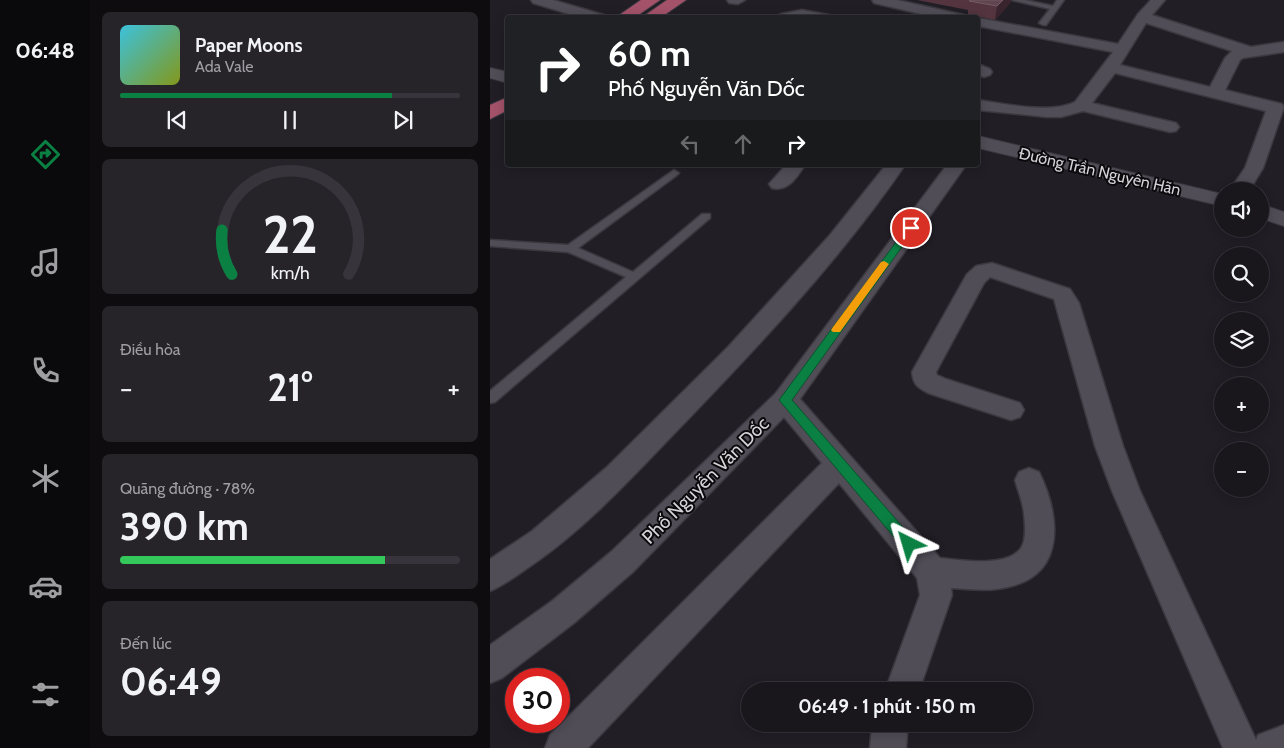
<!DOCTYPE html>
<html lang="vi">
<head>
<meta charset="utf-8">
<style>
	:root { --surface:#19161c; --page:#262329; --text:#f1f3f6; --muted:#9f9fa3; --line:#37353b; --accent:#0b8043 }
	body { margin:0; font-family:Cabin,sans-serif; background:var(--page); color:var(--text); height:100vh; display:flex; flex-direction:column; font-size:19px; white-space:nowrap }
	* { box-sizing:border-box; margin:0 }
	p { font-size:16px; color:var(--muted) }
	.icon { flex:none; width:28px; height:28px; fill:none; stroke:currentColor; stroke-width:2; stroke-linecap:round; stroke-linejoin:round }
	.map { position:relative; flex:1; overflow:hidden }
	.sheet { display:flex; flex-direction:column; gap:12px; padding:12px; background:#0e0c0f; width:400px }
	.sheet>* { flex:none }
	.hud { position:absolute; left:15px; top:15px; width:475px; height:152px; border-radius:5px; box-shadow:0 2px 12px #0003,0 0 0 1px var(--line); background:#202124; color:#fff; overflow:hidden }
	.controls { position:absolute; left:724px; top:182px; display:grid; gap:10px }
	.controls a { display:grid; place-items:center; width:55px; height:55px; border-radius:50%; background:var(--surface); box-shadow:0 2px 12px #0003,0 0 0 1px var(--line); font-size:25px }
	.speed { position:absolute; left:15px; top:668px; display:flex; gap:10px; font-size:25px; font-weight:700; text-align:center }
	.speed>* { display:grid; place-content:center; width:65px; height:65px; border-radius:50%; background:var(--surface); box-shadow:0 2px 12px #0003,0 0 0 1px var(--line); line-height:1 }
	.speed .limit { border:8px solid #d22; background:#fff; color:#111 }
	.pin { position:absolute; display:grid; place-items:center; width:42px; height:42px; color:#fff; margin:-21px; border:2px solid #fff; border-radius:50%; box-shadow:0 1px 5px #0007 }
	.me { position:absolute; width:55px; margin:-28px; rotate:320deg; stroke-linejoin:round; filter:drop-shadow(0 0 4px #0008) }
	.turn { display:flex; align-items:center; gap:18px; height:105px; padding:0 20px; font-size:22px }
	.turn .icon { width:65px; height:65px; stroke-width:2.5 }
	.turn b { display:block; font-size:35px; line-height:42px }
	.lanes { display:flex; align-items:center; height:48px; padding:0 20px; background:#0003; justify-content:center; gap:25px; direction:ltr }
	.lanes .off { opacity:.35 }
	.big { font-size:38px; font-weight:700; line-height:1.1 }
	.sheet .card { flex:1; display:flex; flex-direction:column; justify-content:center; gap:8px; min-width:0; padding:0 18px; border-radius:8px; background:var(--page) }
	.sheet .dial { align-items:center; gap:0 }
	.dial svg { height:130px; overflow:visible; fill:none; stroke:var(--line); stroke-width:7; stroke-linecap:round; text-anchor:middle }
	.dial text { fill:var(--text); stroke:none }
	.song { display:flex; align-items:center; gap:15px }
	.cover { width:60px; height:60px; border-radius:8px; background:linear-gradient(135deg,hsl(190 70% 55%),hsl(70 70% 35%)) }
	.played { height:5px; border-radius:2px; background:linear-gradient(90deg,var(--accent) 80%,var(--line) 80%) }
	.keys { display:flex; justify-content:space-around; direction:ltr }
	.heat { display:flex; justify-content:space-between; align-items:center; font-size:28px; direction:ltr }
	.charge { height:8px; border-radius:4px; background:linear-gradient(90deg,#34c759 78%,var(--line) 0) }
	.trip { position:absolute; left:251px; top:682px; width:292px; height:50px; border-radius:25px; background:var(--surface); box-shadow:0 2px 12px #0003,0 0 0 1px var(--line); font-weight:700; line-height:50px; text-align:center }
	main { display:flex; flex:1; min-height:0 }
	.menu { display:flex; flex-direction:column; width:90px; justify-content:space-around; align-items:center; background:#0a090b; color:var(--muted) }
	.menu .icon { width:35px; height:35px }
	.menu .active { color:var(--accent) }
	.menu b { font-size:22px; color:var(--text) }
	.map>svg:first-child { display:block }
</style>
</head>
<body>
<main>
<nav class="menu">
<b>06:48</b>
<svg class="icon active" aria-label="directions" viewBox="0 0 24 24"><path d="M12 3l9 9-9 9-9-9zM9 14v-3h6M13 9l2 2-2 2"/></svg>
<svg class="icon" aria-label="music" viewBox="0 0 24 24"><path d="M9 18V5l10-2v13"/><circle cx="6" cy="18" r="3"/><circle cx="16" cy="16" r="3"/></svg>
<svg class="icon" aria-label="phone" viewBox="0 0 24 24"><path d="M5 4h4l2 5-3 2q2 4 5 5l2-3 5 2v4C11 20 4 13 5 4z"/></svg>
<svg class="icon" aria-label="climate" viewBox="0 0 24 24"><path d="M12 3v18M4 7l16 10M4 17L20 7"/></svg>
<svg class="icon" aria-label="car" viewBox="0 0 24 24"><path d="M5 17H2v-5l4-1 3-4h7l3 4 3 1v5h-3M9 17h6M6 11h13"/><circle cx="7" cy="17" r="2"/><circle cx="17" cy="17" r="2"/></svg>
<svg class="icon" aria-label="filters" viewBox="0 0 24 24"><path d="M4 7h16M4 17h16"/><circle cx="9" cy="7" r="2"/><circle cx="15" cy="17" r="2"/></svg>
</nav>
<section class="sheet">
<div class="card">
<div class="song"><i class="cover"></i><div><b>Paper Moons</b><p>Ada Vale</p></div></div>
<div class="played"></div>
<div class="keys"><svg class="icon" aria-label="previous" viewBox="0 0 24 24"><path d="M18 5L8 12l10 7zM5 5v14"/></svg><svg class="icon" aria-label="pause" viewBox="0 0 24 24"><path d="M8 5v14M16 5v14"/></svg><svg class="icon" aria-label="next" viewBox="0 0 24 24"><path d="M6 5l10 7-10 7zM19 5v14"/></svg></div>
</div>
<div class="card dial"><svg viewBox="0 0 100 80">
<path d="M14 69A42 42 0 1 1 86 69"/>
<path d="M14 69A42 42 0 0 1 8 42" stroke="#0b8043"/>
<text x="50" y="56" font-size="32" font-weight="700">22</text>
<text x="50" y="72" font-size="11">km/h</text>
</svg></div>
<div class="card"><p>Điều hòa</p>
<div class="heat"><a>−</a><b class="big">21°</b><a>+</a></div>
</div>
<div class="card"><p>Quãng đường · 78%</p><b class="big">390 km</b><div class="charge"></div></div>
<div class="card"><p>Đến lúc</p><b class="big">06:49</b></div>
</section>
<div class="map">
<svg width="794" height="748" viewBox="0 0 794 748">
	<rect width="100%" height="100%" fill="#211e26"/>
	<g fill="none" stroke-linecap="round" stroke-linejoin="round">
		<!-- lane casing -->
		<g stroke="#3b383f" stroke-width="3">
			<path id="lane" d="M522,0H535L563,6L567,0H574L556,25H553L549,23L560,9Z
				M184,170L189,173L187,175L88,248L143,272L212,214H220V218L5,402L0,403V391L136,277L78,252L0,246V240L78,245Z"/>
		</g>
		<!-- street casing -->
		<g stroke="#3b383f" stroke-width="3">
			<path id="street" d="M41,0H63L114,15L116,18H92L43,3Z
				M237,0H255L248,4L239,3Z
				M382,0H407L474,15L476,18H448L384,3Z
				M661,0H675L662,15L761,47L794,42V52L753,58L750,60L735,90L792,104L794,107L773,168L759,191H739L755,168L776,111L625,73L602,103L686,123L689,127L686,131L680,132L593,111L571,117H557L488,110V100C516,104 559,114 585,102L623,52L488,26V18L628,44L648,14ZM656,23L742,51L735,58L720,87L630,65Z
				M312,10L339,15L341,18H284L291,14Z
				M488,64L500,69L502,72L500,75L494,77L488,75Z
				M296,165H315C307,177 298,192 282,188L279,184Z
				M396,165H415C348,263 261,354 178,440C135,485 91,532 39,567C26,576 14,585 0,591V559L42,531L117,467L238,347L340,235Z
				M457,165H476L310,399L450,558C471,560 517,568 531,548C537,539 535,523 534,514C533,502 528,491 525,480L529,472L539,468L549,472C570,515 577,574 518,587C499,592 479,589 461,588L462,595L429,691H395L430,595L427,578L349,483L98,748H55L60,735L332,463L294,417L144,571L84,623L12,678L0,683V645L62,601L122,551L286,393Z
				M502,263L580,289L589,303L633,446L650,491L766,740L768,735L794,725V748H733L622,491L605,446L564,299L500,277L494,283L446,372L447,375L456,379L530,403L534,410L530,417L521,420L438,393C427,387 423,384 422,372L477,274L486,266Z
				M382,724H418L416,748H380Z"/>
		</g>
		<!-- secondary casing -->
		<g stroke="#3b383f" stroke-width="2">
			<path id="secondary" d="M0,68L18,72V83L0,78Z
				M488,136L732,194V206L488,148Z
				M770,204L794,212V226L770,218Z"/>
		</g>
		<!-- primary casing -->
		<g stroke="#3b383f" stroke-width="2">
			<path id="primary" d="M151,0H170L144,18H125Z
				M177,0H196L170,18H151Z
				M18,97V110L0,119V105Z"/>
		</g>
		<!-- lane -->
		<use href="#lane" fill="#504d57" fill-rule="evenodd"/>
		<!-- street -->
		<use href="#street" fill="#504d57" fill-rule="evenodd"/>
		<!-- secondary -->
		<use href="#secondary" fill="#504d57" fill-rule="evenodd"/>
		<!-- primary -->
		<use href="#primary" fill="#a3526a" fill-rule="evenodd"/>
	</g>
	<!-- wall -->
	<path fill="#53343f" d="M427,0H521L520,3L505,20L478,14V10Z"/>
	<!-- shaded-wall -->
	<path fill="#39242e" d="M513,0H521L520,3L505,20L507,6Z"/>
	<!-- building -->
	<path fill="#61454f" stroke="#735b64" d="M480,0H513L507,6L479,1Z"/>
	<!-- route -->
	<path fill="#0b8043" stroke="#07532c" d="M421,225L424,226V230L302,400L424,540L426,544L424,549L419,551L414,549L289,400L418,226Z"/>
	<!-- slow -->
	<path fill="#f59e0b" d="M394,261L399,264L350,332H343L341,330L343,327L391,262Z"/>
	<g text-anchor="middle" stroke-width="4" stroke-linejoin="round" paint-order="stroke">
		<!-- far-street labels -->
		<g font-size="16" fill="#d5d2d8" stroke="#0a090c">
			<text transform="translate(610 171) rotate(13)" y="6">Đường Trần Nguyên Hãn</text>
		</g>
		<!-- street labels -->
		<g font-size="19" fill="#d5d2d8" stroke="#0a090c">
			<text transform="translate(215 480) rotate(-45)" y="7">Phố Nguyễn Văn Dốc</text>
		</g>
	</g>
</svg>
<div class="controls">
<a><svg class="icon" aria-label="sound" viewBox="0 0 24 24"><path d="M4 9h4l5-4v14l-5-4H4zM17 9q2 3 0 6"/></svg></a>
<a><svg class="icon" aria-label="search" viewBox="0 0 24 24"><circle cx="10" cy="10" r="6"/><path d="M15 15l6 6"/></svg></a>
<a><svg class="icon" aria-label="layers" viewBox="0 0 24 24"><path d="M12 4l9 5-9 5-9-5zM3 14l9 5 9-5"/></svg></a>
<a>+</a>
<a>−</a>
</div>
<div class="speed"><div class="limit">30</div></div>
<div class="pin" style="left:421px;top:228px;background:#d93025"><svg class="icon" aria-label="arrive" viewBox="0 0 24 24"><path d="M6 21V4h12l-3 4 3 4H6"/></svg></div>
<svg class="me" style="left:419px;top:544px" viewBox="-20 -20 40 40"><path d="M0-17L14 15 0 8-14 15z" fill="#0b8043" stroke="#fff" stroke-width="4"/></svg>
<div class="trip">06:49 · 1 phút · 150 m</div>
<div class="hud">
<div class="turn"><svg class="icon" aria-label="right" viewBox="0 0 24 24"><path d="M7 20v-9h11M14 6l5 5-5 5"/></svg><div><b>60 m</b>Phố Nguyễn Văn Dốc</div></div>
<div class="lanes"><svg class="icon off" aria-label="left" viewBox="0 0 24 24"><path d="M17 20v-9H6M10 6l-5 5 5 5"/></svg><svg class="icon off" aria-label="ahead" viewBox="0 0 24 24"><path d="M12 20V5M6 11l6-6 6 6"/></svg><svg class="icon" aria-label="right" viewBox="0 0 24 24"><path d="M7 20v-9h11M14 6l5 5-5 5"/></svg></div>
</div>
</div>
</main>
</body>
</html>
